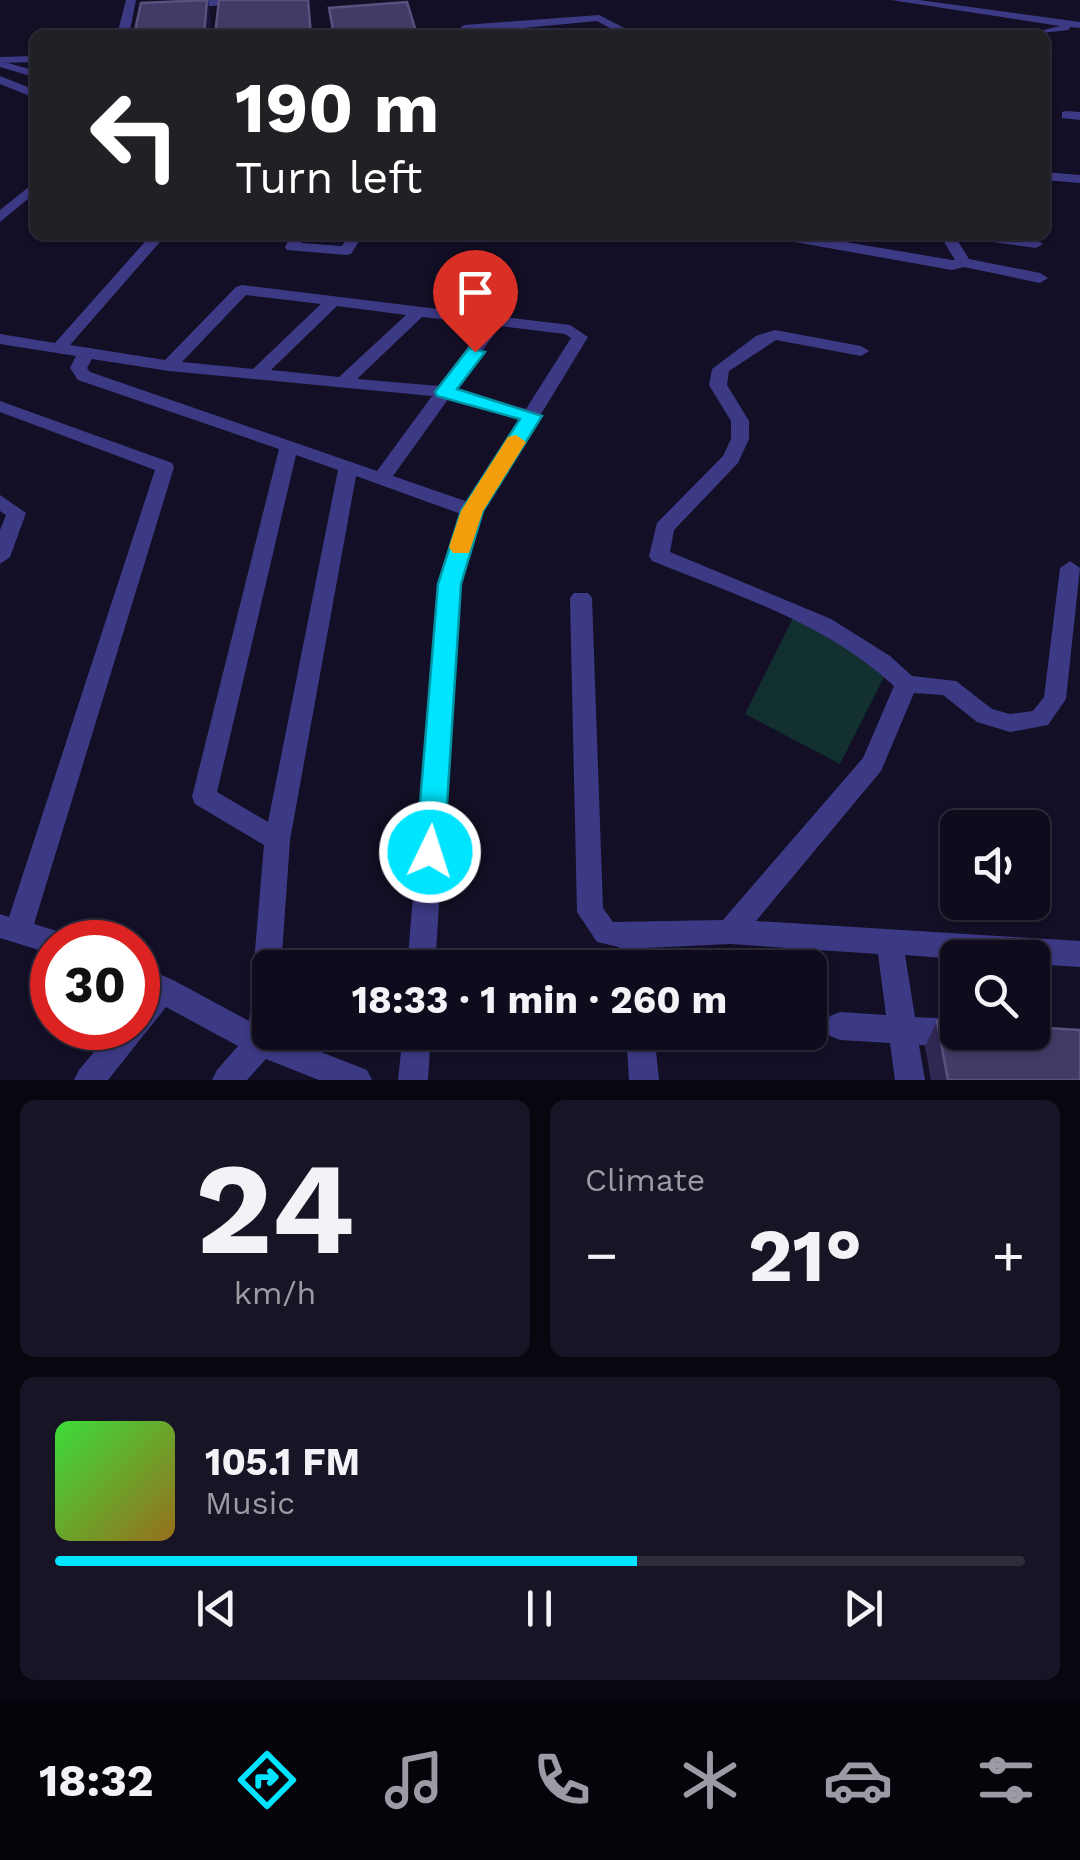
<!DOCTYPE html>
<html lang="en">
<head>
<meta charset="utf-8">
<style>
	:root { --surface:#0e0b1c; --page:#171425; --text:#f1f3f6; --muted:#9b9ba3; --line:#2e2b3b; --accent:#00e5ff }
	body { margin:0; font-family:"Work Sans",sans-serif; background:var(--page); color:var(--text); height:100vh; display:flex; flex-direction:column; font-size:38px; white-space:nowrap }
	* { box-sizing:border-box; margin:0 }
	p { font-size:32px; color:var(--muted) }
	.icon { flex:none; width:55px; height:55px; fill:none; stroke:currentColor; stroke-width:2; stroke-linecap:round; stroke-linejoin:round }
	.map { position:relative; height:1080px; overflow:hidden }
	.panel { display:flex; flex-direction:column; gap:20px; padding:20px; background:#08060f; flex:1 }
	.panel>* { flex:none }
	.guide { position:absolute; left:30px; top:30px; width:1020px; height:210px; border-radius:15px; box-shadow:0 2px 8px #0004,0 0 0 2px var(--line); background:#202124; color:#fff; overflow:hidden }
	.fabs { position:absolute; left:940px; top:810px; display:grid; gap:20px }
	.fabs a { display:grid; place-items:center; width:110px; height:110px; border-radius:15px; background:var(--surface); box-shadow:0 2px 8px #0004,0 0 0 2px var(--line); font-size:50px }
	.speed { position:absolute; left:30px; top:920px; display:flex; gap:20px; font-size:50px; font-weight:700; text-align:center }
	.speed>* { display:grid; place-content:center; width:130px; height:130px; border-radius:50%; background:var(--surface); box-shadow:0 2px 8px #0004,0 0 0 2px var(--line); line-height:1 }
	.speed .limit { border:15px solid #d22; background:#fff; color:#111 }
	.pin { position:absolute; display:grid; place-items:center; width:85px; height:85px; color:#fff; margin:-102px -42px; border-radius:50% 50% 50% 0; rotate:-45deg; box-shadow:0 0 10px #0007 }
	.pin .icon { rotate:45deg }
	.me { position:absolute; width:110px; margin:-55px; rotate:4deg; stroke-linejoin:round; filter:drop-shadow(0 0 8px #0008) }
	.turn { display:flex; align-items:center; gap:35px; height:210px; padding:0 40px; font-size:45px }
	.turn .icon { width:130px; height:130px; stroke-width:2.5 }
	.turn b { display:block; font-size:70px; line-height:85px }
	.big { font-size:75px; font-weight:700; line-height:1.1 }
	.panel .widget { flex:1; display:flex; flex-direction:column; justify-content:center; gap:15px; min-width:0; padding:0 35px; border-radius:15px; background:var(--page) }
	.panel .dial { align-items:center; gap:0 }
	.dial b { font-size:130px; line-height:1 }
	.song { display:flex; align-items:center; gap:30px }
	.cover { width:120px; height:120px; border-radius:15px; background:linear-gradient(135deg,hsl(120 70% 55%),hsl(40 70% 35%)) }
	.played { height:10px; border-radius:5px; background:linear-gradient(90deg,var(--accent) 60%,var(--line) 60%) }
	.keys { display:flex; justify-content:space-around; direction:ltr }
	.heat { display:flex; justify-content:space-between; align-items:center; font-size:55px; direction:ltr }
	.panel .tiles { flex:1; display:grid; gap:20px; grid-template-columns:1fr 1fr }
	.widget:last-child { grid-column:span 2 }
	.trip { position:absolute; left:252px; top:950px; width:575px; height:100px; border-radius:15px; background:var(--surface); box-shadow:0 2px 8px #0004,0 0 0 2px var(--line); font-weight:700; line-height:100px; text-align:center }
	.menu { display:flex; height:160px; justify-content:space-around; align-items:center; background:#06040b; color:var(--muted) }
	.menu .icon { width:70px; height:70px }
	.menu .selected { color:var(--accent) }
	.menu b { font-size:45px; color:var(--text) }
	.map>svg:first-child { display:block }
</style>
</head>
<body>
<div class="map">
<svg width="1080" height="1080" viewBox="0 0 1080 1080">
	<rect width="100%" height="100%" fill="#130f26"/>
	<!-- green -->
	<path fill="#12302f" d="M793,618L887,671L840,764L745,714Z"/>
	<g fill="none" stroke-linecap="round" stroke-linejoin="round">
		<!-- lane -->
		<path stroke="#3d3a85" stroke-width="6" d="M0,60L35,59
			M0,64L35,74"/>
		<!-- street -->
		<path fill="#3d3a85" fill-rule="evenodd" d="M126,0H136L129,35H117Z
			M209,0H257L252,3L185,8L180,5Z
			M891,0H919L1080,22V28L1070,27L1069,30L1022,35L1060,26Z
			M599,15L638,35H623L597,21L451,35L464,25Z
			M0,76L35,90V98L0,84Z
			M1066,111L1080,112V120L1062,118V112Z
			M1045,172L1080,175V183L1045,180Z
			M35,182V193L0,222V210Z
			M151,235H166L70,345L165,360L236,287L242,285L570,325L588,337L482,511L459,585L435,968H407L439,585L461,514L356,476L290,840L281,968H270V1032L367,1070L372,1080H319L266,1059L247,1080H212L217,1070L238,1046L166,1007L108,1080H74L79,1070L114,1028H138V999L141,994L138,992V965L173,980L249,1021L264,845L195,804L192,797L279,449L78,380L70,368L76,356L0,344V334L55,343ZM246,295L321,304L253,369L182,362ZM337,306L406,315L339,377L271,370ZM422,317L485,324L439,386L357,379ZM500,326L565,334L571,338L526,409L455,389ZM92,359L169,371L432,396L377,471L90,372L87,368ZM449,398L521,418L468,502L393,476ZM296,455L338,470L268,822L217,792Z
			M291,235H305L301,243L342,246L349,235H363L351,254L346,255L287,250L285,247Z
			M771,235H804L952,260H955L940,235H954L969,259L1040,273L1048,278L1040,283L964,267L952,270L778,239Z
			M964,235C988,235 1022,231 1043,244L1036,248L971,239Z
			M775,330L861,346L869,351L861,356L776,340L729,371L727,385L749,421V439L738,463L674,530L670,552L831,619L890,656L912,676L956,681L992,709L1010,714L1033,711L1044,697L1060,568L1070,561L1080,568L1066,699L1048,725L1010,732L977,722L943,695L914,693L881,771L756,921L1080,941V967L1032,964V958L958,959L905,955L915,1017L958,1019V1032L972,1033L968,1043L958,1047L919,1045L925,1080H895L890,1043L840,1040L830,1036L826,1026L830,1016L840,1012L886,1015L878,954L730,944L646,948L648,968H620L619,947L597,942L577,912L570,598L574,593H588L592,598L603,908L613,922L723,920L863,758L894,686C826,623 736,595 652,561L649,556L657,523L723,456L731,439V421L709,385L712,369L756,336Z
			M0,401L172,463L174,467L34,924L63,933L66,942H52V954L0,938V914L9,917L155,470L0,412Z
			M0,495L26,513L10,557L0,564V530L6,515L0,511Z
			M403,1032H431L428,1080H398Z
			M626,1032H654L659,1080H629Z"/>
	</g>
	<!-- wall -->
	<path fill="#312854" d="M937,1021L1080,1080H931L925,1046Z"/>
	<!-- shaded-wall -->
	<path fill="#1d163a" d="M208,0L211,20L210,35H204Z"/>
	<!-- building -->
	<path fill="#433a66" stroke="#5a527e" stroke-width="2.5" d="M207,0L204,35H134L141,3Z
		M219,0H308L311,35H215Z
		M407,2L417,35H334L329,8Z
		M937,1021L958,1022V1032H1032V1027L1080,1030V1080H948Z"/>
	<!-- route -->
	<path fill="#00e5ff" stroke="#0095a6" stroke-width="2.5" d="M469,348L485,352L457,389L542,416L483,511L461,584L444,852L440,861L430,865L420,861L416,852L438,584L461,511L520,419L437,396L435,392Z"/>
	<!-- slow -->
	<path fill="#f59e0b" d="M516,435L526,442L483,511L469,553H453L449,547L461,511L508,437Z"/>
</svg>
<div class="fabs">
<a><svg class="icon" aria-label="sound" viewBox="0 0 24 24"><path d="M4 9h4l5-4v14l-5-4H4zM17 9q2 3 0 6"/></svg></a>
<a><svg class="icon" aria-label="search" viewBox="0 0 24 24"><circle cx="10" cy="10" r="6"/><path d="M15 15l6 6"/></svg></a>
</div>
<div class="speed"><div class="limit">30</div></div>
<div class="pin" style="left:475px;top:352px;background:#d93025"><svg class="icon" aria-label="arrive" viewBox="0 0 24 24"><path d="M6 21V4h12l-3 4 3 4H6"/></svg></div>
<svg class="me" style="left:430px;top:852px" viewBox="-20 -20 40 40"><circle r="17" fill="#00e5ff" stroke="#fff" stroke-width="3"/><path d="M0-11L8 9 0 5-8 9z" fill="#fff"/></svg>
<div class="trip">18:33 · 1 min · 260 m</div>
<div class="guide">
<div class="turn"><svg class="icon" aria-label="left" viewBox="0 0 24 24"><path d="M17 20v-9H6M10 6l-5 5 5 5"/></svg><div><b>190 m</b>Turn left</div></div>
</div>
</div>
<section class="panel">
<div class="tiles">
<div class="widget dial"><b>24</b><p>km/h</p></div>
<div class="widget"><p>Climate</p>
<div class="heat"><a>−</a><b class="big">21°</b><a>+</a></div>
</div>
<div class="widget">
<div class="song"><i class="cover"></i><div><b>105.1 FM</b><p>Music</p></div></div>
<div class="played"></div>
<div class="keys"><svg class="icon" aria-label="previous" viewBox="0 0 24 24"><path d="M18 5L8 12l10 7zM5 5v14"/></svg><svg class="icon" aria-label="pause" viewBox="0 0 24 24"><path d="M8 5v14M16 5v14"/></svg><svg class="icon" aria-label="next" viewBox="0 0 24 24"><path d="M6 5l10 7-10 7zM19 5v14"/></svg></div>
</div>
</div>
</section>
<nav class="menu">
<b>18:32</b>
<svg class="icon selected" aria-label="directions" viewBox="0 0 24 24"><path d="M12 3l9 9-9 9-9-9zM9 14v-3h6M13 9l2 2-2 2"/></svg>
<svg class="icon" aria-label="music" viewBox="0 0 24 24"><path d="M9 18V5l10-2v13"/><circle cx="6" cy="18" r="3"/><circle cx="16" cy="16" r="3"/></svg>
<svg class="icon" aria-label="phone" viewBox="0 0 24 24"><path d="M5 4h4l2 5-3 2q2 4 5 5l2-3 5 2v4C11 20 4 13 5 4z"/></svg>
<svg class="icon" aria-label="climate" viewBox="0 0 24 24"><path d="M12 3v18M4 7l16 10M4 17L20 7"/></svg>
<svg class="icon" aria-label="car" viewBox="0 0 24 24"><path d="M5 17H2v-5l4-1 3-4h7l3 4 3 1v5h-3M9 17h6M6 11h13"/><circle cx="7" cy="17" r="2"/><circle cx="17" cy="17" r="2"/></svg>
<svg class="icon" aria-label="filters" viewBox="0 0 24 24"><path d="M4 7h16M4 17h16"/><circle cx="9" cy="7" r="2"/><circle cx="15" cy="17" r="2"/></svg>
</nav>
</body>
</html>
